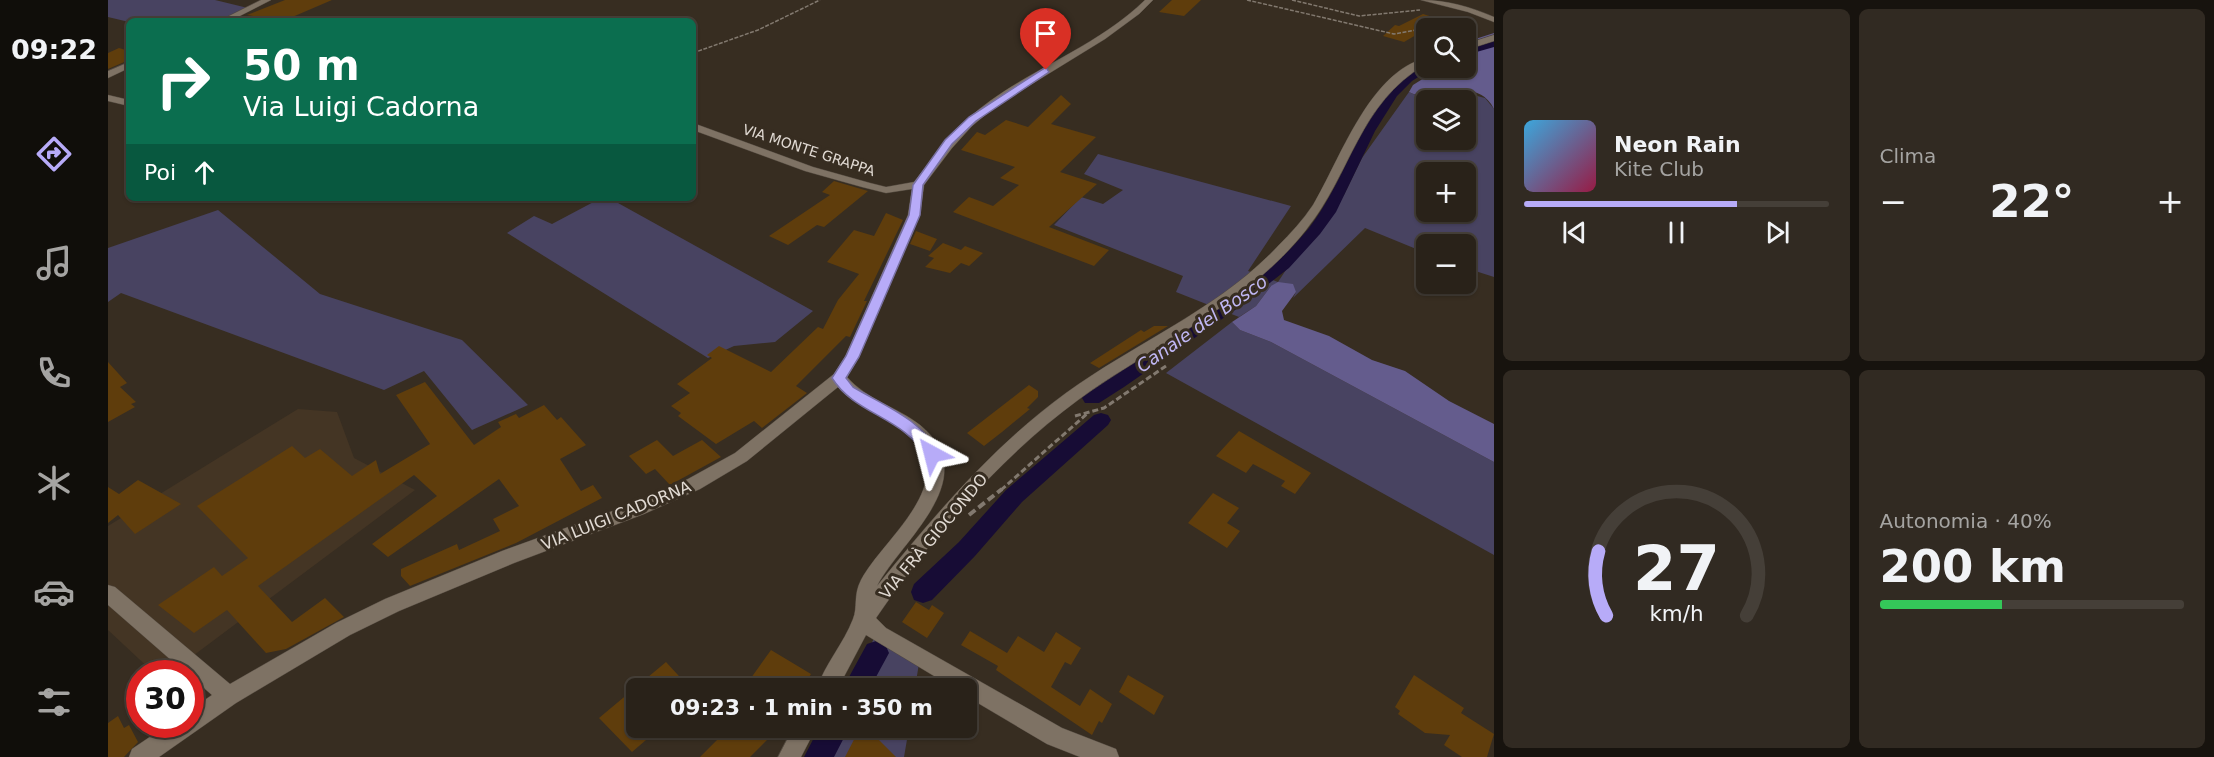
<!DOCTYPE html>
<html lang="it">
<head>
<meta charset="utf-8">
<style>
	:root { --surface:#292219; --page:#312a22; --text:#f1f3f6; --muted:#a5a4a2; --line:#453f38; --accent:#b7abf8 }
	body { margin:0; font-family:"DejaVu Sans",sans-serif; background:var(--page); color:var(--text); height:100vh; display:flex; flex-direction:column; font-size:22px; white-space:nowrap }
	* { box-sizing:border-box; margin:0 }
	p { font-size:20px; color:var(--muted) }
	.icon { flex:none; width:33px; height:33px; fill:none; stroke:currentColor; stroke-width:2; stroke-linecap:round; stroke-linejoin:round }
	.map { position:relative; flex:1; overflow:hidden }
	.panel { display:flex; flex-direction:column; gap:9px; padding:9px; background:#17130e; width:720px }
	.panel>* { flex:none }
	.guide { position:absolute; left:18px; top:18px; width:570px; height:183px; border-radius:9px; box-shadow:0 2px 4px #0004,0 0 0 2px var(--line); background:#0b6e4f; color:#fff; overflow:hidden }
	.controls { position:absolute; left:1308px; top:18px; display:grid; gap:12px }
	.controls a { display:grid; place-items:center; width:60px; height:60px; border-radius:9px; background:var(--surface); box-shadow:0 2px 4px #0004,0 0 0 2px var(--line); font-size:30px }
	.speed { position:absolute; left:18px; top:660px; display:flex; gap:12px; font-size:30px; font-weight:700; text-align:center }
	.speed>* { display:grid; place-content:center; width:78px; height:78px; border-radius:50%; background:var(--surface); box-shadow:0 2px 4px #0004,0 0 0 2px var(--line); line-height:1 }
	.speed .limit { border:9px solid #d22; background:#fff; color:#111 }
	.pin { position:absolute; display:grid; place-items:center; width:51px; height:51px; color:#fff; margin:-62px -26px; border-radius:50% 50% 50% 0; rotate:-45deg; box-shadow:0 0 6px #0007 }
	.pin .icon { rotate:45deg }
	.me { position:absolute; width:66px; margin:-33px; rotate:322deg; stroke-linejoin:round; filter:drop-shadow(0 0 4px #0008) }
	.turn { display:flex; align-items:center; gap:21px; height:126px; padding:0 18px; font-size:27px }
	.turn .icon { width:78px; height:78px; stroke-width:2.5 }
	.turn b { display:block; font-size:42px; line-height:51px }
	.then { display:flex; align-items:center; height:57px; padding:0 18px; background:#0003; gap:12px; font-size:22px }
	.big { font-size:45px; font-weight:600; line-height:1.1 }
	.panel .tile { flex:1; display:flex; flex-direction:column; justify-content:center; gap:9px; min-width:0; padding:0 21px; border-radius:9px; background:var(--page) }
	.panel .dial { align-items:center; gap:0 }
	.dial svg { height:156px; overflow:visible; fill:none; stroke:var(--line); stroke-width:7; stroke-linecap:round; text-anchor:middle }
	.dial text { fill:var(--text); stroke:none }
	.song { display:flex; align-items:center; gap:18px }
	.cover { width:72px; height:72px; border-radius:9px; background:linear-gradient(135deg,hsl(200 70% 55%),hsl(340 70% 35%)) }
	.played { height:6px; border-radius:3px; background:linear-gradient(90deg,var(--accent) 70%,var(--line) 70%) }
	.keys { display:flex; justify-content:space-around; direction:ltr }
	.heat { display:flex; justify-content:space-between; align-items:center; font-size:33px; direction:ltr }
	.charge { height:9px; border-radius:4px; background:linear-gradient(90deg,#34c759 40%,var(--line) 0) }
	.panel .tiles { flex:1; display:grid; gap:9px; grid-template-columns:repeat(2,1fr) }
	.trip { position:absolute; left:518px; top:678px; width:351px; height:60px; border-radius:9px; background:var(--surface); box-shadow:0 2px 4px #0004,0 0 0 2px var(--line); font-weight:600; line-height:60px; text-align:center }
	main { display:flex; flex:1; min-height:0 }
	.tabs { display:flex; flex-direction:column; width:108px; justify-content:space-around; align-items:center; background:#100e0a; color:var(--muted) }
	.tabs .icon { width:42px; height:42px }
	.tabs .active { color:var(--accent) }
	.tabs b { font-size:27px; color:var(--text) }
	.map>svg:first-child { display:block }
</style>
</head>
<body>
<main>
<nav class="tabs">
<b>09:22</b>
<svg class="icon active" aria-label="directions" viewBox="0 0 24 24"><path d="M12 3l9 9-9 9-9-9zM9 14v-3h6M13 9l2 2-2 2"/></svg>
<svg class="icon" aria-label="music" viewBox="0 0 24 24"><path d="M9 18V5l10-2v13"/><circle cx="6" cy="18" r="3"/><circle cx="16" cy="16" r="3"/></svg>
<svg class="icon" aria-label="phone" viewBox="0 0 24 24"><path d="M5 4h4l2 5-3 2q2 4 5 5l2-3 5 2v4C11 20 4 13 5 4z"/></svg>
<svg class="icon" aria-label="climate" viewBox="0 0 24 24"><path d="M12 3v18M4 7l16 10M4 17L20 7"/></svg>
<svg class="icon" aria-label="car" viewBox="0 0 24 24"><path d="M5 17H2v-5l4-1 3-4h7l3 4 3 1v5h-3M9 17h6M6 11h13"/><circle cx="7" cy="17" r="2"/><circle cx="17" cy="17" r="2"/></svg>
<svg class="icon" aria-label="filters" viewBox="0 0 24 24"><path d="M4 7h16M4 17h16"/><circle cx="9" cy="7" r="2"/><circle cx="15" cy="17" r="2"/></svg>
</nav>
<div class="map">
<svg width="1386" height="757" viewBox="0 0 1386 757">
	<rect width="100%" height="100%" fill="#372d21"/>
	<!-- built -->
	<path fill="#443524" d="M190,409L229,412L246,458L307,490L62,673H46L0,630V526Z"/>
	<!-- green -->
	<path fill="#484361" fill-rule="evenodd" d="M0,0H107L144,9L114,21L21,22L0,17Z
		M1346,90L1377,98L1386,109V277L1358,268V244H1318V253L1257,228L1185,298L1188,292L1163,286L1148,306L1131,317L1068,292L1075,276L946,225L973,197L995,204L1015,190L976,174L990,154L1183,206L1140,271L1170,282L1195,244L1236,195L1254,158L1301,92C1316,100 1331,95 1346,90ZM1318,100H1358V140H1318ZM1318,172H1358V212H1318Z
		M493,198H501L705,311L667,342L626,346L600,358L399,233L426,216L444,224Z
		M110,210L212,294L354,340L420,405L364,430L316,371L276,390L13,293L0,302V248Z
		M1124,322L1132,330L1163,342L1386,462V555L1058,373Z
		M771,628L813,651L807,688H742Z
		M724,728H801L796,757H709Z"/>
	<!-- forest -->
	<path fill="#645c8d" d="M1386,33V109C1367,72 1328,106 1301,92L1305,85L1332,68H1358V42Z
		M1170,282L1185,284L1188,292L1174,311L1176,320L1221,336L1264,360L1297,371L1341,401L1386,424V462L1163,342L1132,330L1124,322L1148,306L1163,286Z"/>
	<g fill="none" stroke-linecap="round" stroke-linejoin="round">
		<!-- canal -->
		<path fill="#170c35" fill-rule="evenodd" d="M1386,40V47L1358,55V48Z
			M1314,64H1318V68H1324L1304,81L1289,96L1267,131L1228,212L1212,234L1181,268L1127,310L1016,387L991,403H977L974,398L977,393C1011,372 1043,350 1077,328C1121,299 1167,270 1201,228C1243,174 1252,102 1314,64Z
			M993,413L1000,415L1003,420L1000,425L914,502L867,556L824,600L815,603L806,600L803,592L806,584L851,542L898,490L986,415Z
			M768,641L777,644L781,653L762,688H735L759,644Z
			M711,728H741L726,757H696Z"/>
	</g>
	<!-- building -->
	<path fill="#5f3d0c" d="M177,0H224L175,21L139,15Z
		M1064,0H1093L1076,16L1051,12Z
		M1315,14L1334,20L1296,42L1275,36L1287,25L1291,26Z
		M11,48L21,51V60L0,69V53Z
		M953,95L963,104L943,124L988,137L952,172L989,184L941,227L1001,250L986,266L845,212L861,197L885,206L911,185L892,178L907,167L853,150L869,132L877,135L898,120L920,127Z
		M726,181L760,191L716,227L709,225L680,245L661,236L722,195L714,192Z
		M778,213L795,220L756,301H759L742,337L738,336L688,386L699,393L654,428L646,421L608,444L570,416L573,413L563,406L582,393L569,384L604,358L599,355L611,346L663,372L710,327L715,329L730,300L751,274L719,262L746,230L766,236Z
		M808,231L829,239L822,251L802,244Z
		M835,243L853,250L857,246L875,253L861,266L853,263L842,273L817,267L826,258L820,256Z
		M1046,326H1060L991,368L982,363L1033,330L1036,332Z
		M0,362L19,383L12,387L28,402L23,404L27,407L0,422Z
		M317,382L366,445L393,427L390,422L408,414L411,418L436,405L449,420L453,417L478,445L452,459L473,491L485,485L494,498L408,543L302,586L293,576V569L349,544L351,550L392,531L385,519L411,506L391,479L280,557L264,544L329,496L306,475L150,586L184,622L217,598L236,617L178,649L158,653L119,610L86,633L50,605L106,567L114,576L140,558L89,506L184,446L197,458L212,449L244,476L268,460L272,474L322,444L288,395Z
		M921,385L930,391V397L919,408L922,409L894,432L876,446L859,433Z
		M1131,431L1203,473L1187,494L1173,486L1177,481L1145,464L1138,473L1108,456Z
		M549,440L565,456L594,440L613,457L562,485L547,469L538,474L521,456Z
		M30,480L73,504L27,534L10,515L0,523V487L11,494Z
		M1105,493L1131,508L1119,523L1132,531L1119,548L1080,523Z
		M808,602L821,610L824,605L836,613L819,638L794,622Z
		M862,631L899,653L910,636L936,652L948,632L973,648L963,665L957,662L943,687L972,706L982,689L1004,704L994,723L991,721L984,735L888,670L890,666L853,645Z
		M663,650L703,674L695,688H660L643,678Z
		M558,662L582,688H528V728H552L524,752L491,718Z
		M1020,675L1056,696L1046,715L1011,692Z
		M1306,675L1356,708L1353,713L1386,734L1379,757H1354L1336,745L1342,735L1317,733L1290,714L1292,711L1287,707Z
		M10,716L16,728L21,725L30,742L16,757H0V723Z
		M621,728H671L642,757H592Z
		M752,728H759L788,757H737Z"/>
	<g fill="none" stroke-linecap="round" stroke-linejoin="round">
		<!-- minor casing -->
		<g stroke="#51483e" stroke-width="1">
			<path id="minor" d="M153,0H163L122,21H111Z
				M1037,0H1045L1031,14L997,39L888,106L864,126L844,148L816,185L812,215L751,357L739,377C759,400 789,407 812,425C877,478 794,539 769,586C826,516 885,446 958,393C1027,343 1111,309 1170,246C1183,233 1195,220 1205,205C1232,160 1261,72 1318,58V64C1250,104 1244,173 1198,230C1139,305 1046,345 970,400C891,458 823,538 768,618L778,628L954,728L1008,749L1011,757H972L939,744L858,696V688H846L758,635L730,688H709C717,664 736,643 745,619C750,607 745,595 753,580C773,542 841,492 812,446C793,417 752,413 730,387L639,461L592,489L536,514L406,563L291,611L242,635L128,703L51,757H21L24,749L61,724H82V710L104,695L82,676V674H79L0,605V585L7,587L122,684L228,623L277,599L394,551L524,504L580,479L627,453L726,374L737,357L800,215L804,189L778,193L754,187L697,171L585,130V123L705,167L762,183L778,187L806,182C829,153 851,123 882,101C932,65 992,44 1037,0Z
				M1313,0C1339,0 1363,7 1386,17V22L1360,12Z
				M1386,35V41L1358,50V44Z
				M21,62V68L0,78V71Z
				M0,95L21,100V106L0,101Z
				M685,728H708L693,757H670Z"/>
		</g>
		<!-- path-far2 -->
		<path stroke="#82796f" stroke-width="1.5" stroke-dasharray="4 1.5" stroke-linecap="butt" d="M1139,0L1286,34L1320,28
			M1184,0L1251,16L1312,10
			M585,53L650,30L712,0"/>
		<!-- path-far1 -->
		<path stroke="#82796f" stroke-width="3" stroke-dasharray="6 3" stroke-linecap="butt" d="M967,416L996,408L1058,366
			M893,490L981,412"/>
		<!-- path -->
		<path stroke="#82796f" stroke-width="4" stroke-dasharray="8 4" stroke-linecap="butt" d="M861,515L894,489"/>
		<!-- minor -->
		<use href="#minor" fill="#7e7264" fill-rule="evenodd"/>
	</g>
	<!-- route -->
	<path fill="#b7abf8" stroke="#776fa1" stroke-width="1.5" d="M938,67L941,72L868,121L844,144L815,185L812,215L751,357L738,378L745,387C777,406 813,419 832,454L824,459L819,458C797,417 747,415 724,378L738,356L801,215L805,185L837,140L861,117Z"/>
	<g text-anchor="middle" stroke-width="6" stroke-linejoin="round" paint-order="stroke">
		<!-- far-street labels -->
		<g font-size="14" fill="#e1dad3" stroke="#372d21">
			<text transform="translate(701 150) rotate(18)" y="5">VIA MONTE GRAPPA</text>
		</g>
		<!-- street labels -->
		<g font-size="16" fill="#e1dad3" stroke="#372d21">
			<text transform="translate(508 515) rotate(-22)" y="6">VIA LUIGI CADORNA</text>
			<text transform="translate(825 536) rotate(-50)" y="6">VIA FRÀ GIOCONDO</text>
		</g>
		<!-- water labels -->
		<g font-size="18" font-style="italic" fill="#c0b7f4" stroke="#372d21">
			<text transform="translate(1094 324) rotate(-35)" y="6">Canale del Bosco</text>
		</g>
	</g>
</svg>
<div class="controls">
<a><svg class="icon" aria-label="search" viewBox="0 0 24 24"><circle cx="10" cy="10" r="6"/><path d="M15 15l6 6"/></svg></a>
<a><svg class="icon" aria-label="layers" viewBox="0 0 24 24"><path d="M12 4l9 5-9 5-9-5zM3 14l9 5 9-5"/></svg></a>
<a>+</a>
<a>−</a>
</div>
<div class="speed"><div class="limit">30</div></div>
<div class="pin" style="left:938px;top:70px;background:#d93025"><svg class="icon" aria-label="arrive" viewBox="0 0 24 24"><path d="M6 21V4h12l-3 4 3 4H6"/></svg></div>
<svg class="me" style="left:824px;top:454px" viewBox="-20 -20 40 40"><path d="M0-17L14 15 0 8-14 15z" fill="#b7abf8" stroke="#fff" stroke-width="4"/></svg>
<div class="trip">09:23 · 1 min · 350 m</div>
<div class="guide">
<div class="turn"><svg class="icon" aria-label="right" viewBox="0 0 24 24"><path d="M7 20v-9h11M14 6l5 5-5 5"/></svg><div><b>50 m</b>Via Luigi Cadorna</div></div>
<div class="then">Poi<svg class="icon" aria-label="ahead" viewBox="0 0 24 24"><path d="M12 20V5M6 11l6-6 6 6"/></svg></div>
</div>
</div>
<section class="panel">
<div class="tiles">
<div class="tile">
<div class="song"><i class="cover"></i><div><b>Neon Rain</b><p>Kite Club</p></div></div>
<div class="played"></div>
<div class="keys"><svg class="icon" aria-label="previous" viewBox="0 0 24 24"><path d="M18 5L8 12l10 7zM5 5v14"/></svg><svg class="icon" aria-label="pause" viewBox="0 0 24 24"><path d="M8 5v14M16 5v14"/></svg><svg class="icon" aria-label="next" viewBox="0 0 24 24"><path d="M6 5l10 7-10 7zM19 5v14"/></svg></div>
</div>
<div class="tile"><p>Clima</p>
<div class="heat"><a>−</a><b class="big">22°</b><a>+</a></div>
</div>
<div class="tile dial"><svg viewBox="0 0 100 80">
<path d="M14 69A42 42 0 1 1 86 69"/>
<path d="M14 69A42 42 0 0 1 10 36" stroke="#b7abf8"/>
<text x="50" y="56" font-size="32" font-weight="700">27</text>
<text x="50" y="72" font-size="11">km/h</text>
</svg></div>
<div class="tile"><p>Autonomia · 40%</p><b class="big">200 km</b><div class="charge"></div></div>
</div>
</section>
</main>
</body>
</html>
